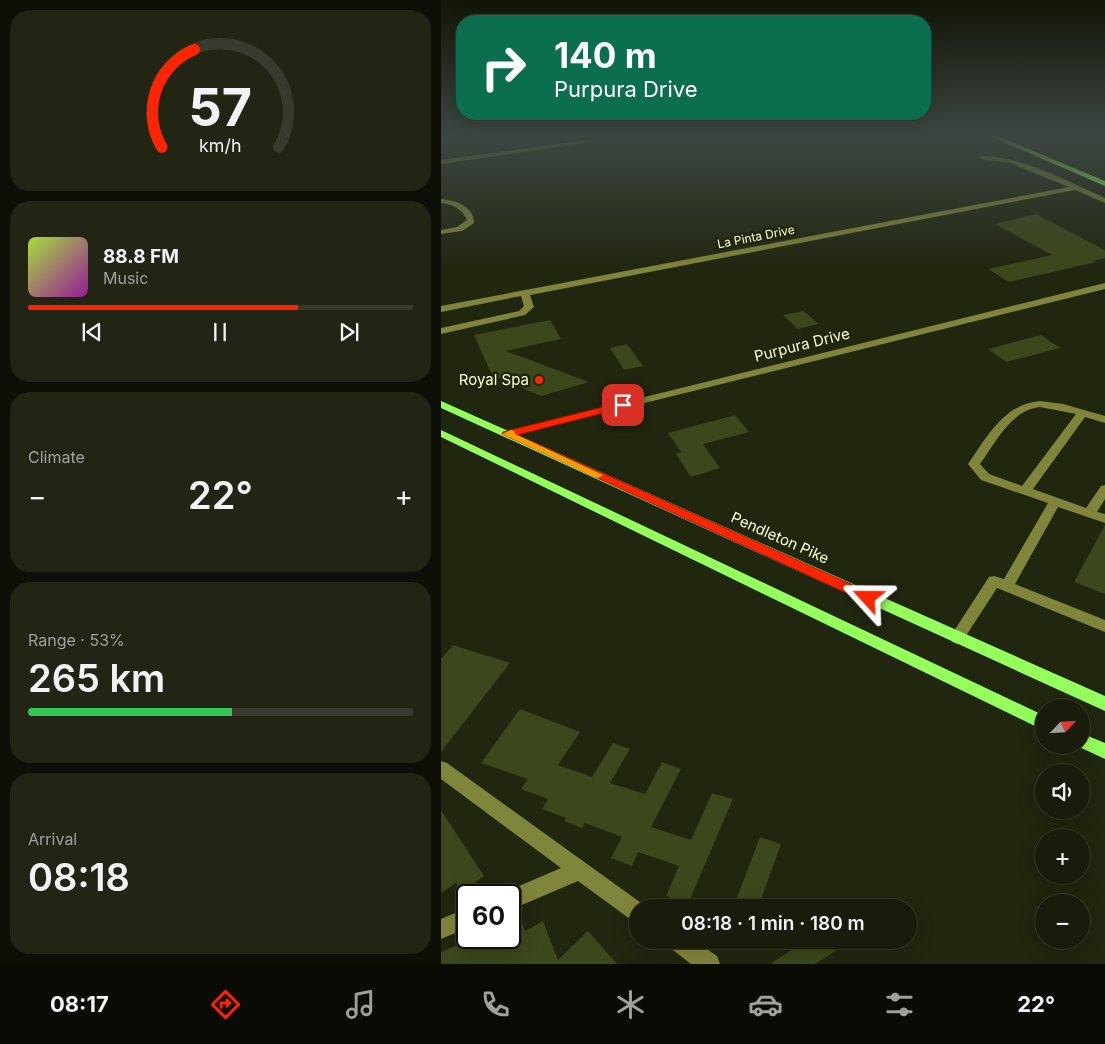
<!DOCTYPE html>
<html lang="en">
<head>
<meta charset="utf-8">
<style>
	:root { --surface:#191c0b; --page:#222514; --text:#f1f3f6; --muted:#9fa19d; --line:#373a2c; --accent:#fd2402 }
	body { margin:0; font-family:Inter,sans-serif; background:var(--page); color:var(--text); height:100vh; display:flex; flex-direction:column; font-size:19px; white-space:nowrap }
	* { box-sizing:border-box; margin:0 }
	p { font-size:16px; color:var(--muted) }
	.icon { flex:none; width:28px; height:28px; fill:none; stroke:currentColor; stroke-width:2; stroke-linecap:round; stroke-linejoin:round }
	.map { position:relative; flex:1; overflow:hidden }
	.drawer { display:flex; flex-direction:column; gap:10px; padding:10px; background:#0e0f06; width:441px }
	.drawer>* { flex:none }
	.banner { position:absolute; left:15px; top:15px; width:475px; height:105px; border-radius:20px; box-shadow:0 5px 20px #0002,0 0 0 1px var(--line); background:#0b6e4f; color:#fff; overflow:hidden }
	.needle { width:32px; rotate:65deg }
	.tools { position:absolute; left:594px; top:699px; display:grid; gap:10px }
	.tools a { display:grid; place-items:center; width:55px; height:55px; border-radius:50%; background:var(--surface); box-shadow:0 5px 20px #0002,0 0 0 1px var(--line); font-size:25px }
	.speed { position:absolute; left:15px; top:884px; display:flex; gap:10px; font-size:25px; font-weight:700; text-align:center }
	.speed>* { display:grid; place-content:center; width:65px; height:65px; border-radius:50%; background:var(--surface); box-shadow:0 5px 20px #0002,0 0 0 1px var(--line); line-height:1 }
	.speed .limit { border:2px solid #111; border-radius:8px; background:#fff; color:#111 }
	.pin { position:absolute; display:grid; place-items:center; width:42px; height:42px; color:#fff; margin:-21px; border-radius:10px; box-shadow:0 2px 8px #0006 }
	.me { position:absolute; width:55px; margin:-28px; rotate:294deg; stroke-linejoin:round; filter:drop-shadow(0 0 4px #0008) }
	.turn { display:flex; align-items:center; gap:18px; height:105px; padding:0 15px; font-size:22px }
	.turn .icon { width:65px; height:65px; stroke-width:2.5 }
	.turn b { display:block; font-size:35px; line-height:42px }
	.big { font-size:38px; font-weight:600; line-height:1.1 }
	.drawer .tile { flex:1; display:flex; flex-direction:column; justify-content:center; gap:8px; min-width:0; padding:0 18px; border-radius:20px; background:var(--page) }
	.drawer .dial { align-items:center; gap:0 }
	.dial svg { height:130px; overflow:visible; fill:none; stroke:var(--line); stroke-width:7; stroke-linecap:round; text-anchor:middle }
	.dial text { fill:var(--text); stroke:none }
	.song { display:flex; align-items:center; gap:15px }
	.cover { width:60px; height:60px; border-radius:8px; background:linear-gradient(135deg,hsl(80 70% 55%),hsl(300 70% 35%)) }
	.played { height:5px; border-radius:2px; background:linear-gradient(90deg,var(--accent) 70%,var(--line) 70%) }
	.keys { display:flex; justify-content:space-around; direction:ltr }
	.heat { display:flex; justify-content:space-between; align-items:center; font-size:28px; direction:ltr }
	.charge { height:8px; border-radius:4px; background:linear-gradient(90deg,#34c759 53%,var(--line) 0) }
	.trip { position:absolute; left:188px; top:899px; width:288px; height:50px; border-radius:25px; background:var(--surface); box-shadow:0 5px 20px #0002,0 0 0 1px var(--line); font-weight:600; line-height:50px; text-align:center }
	.tabs { display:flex; height:80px; justify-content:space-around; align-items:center; background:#0a0b04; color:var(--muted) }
	.tabs .icon { width:35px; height:35px }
	.tabs .active { color:var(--accent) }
	.tabs b { font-size:22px; color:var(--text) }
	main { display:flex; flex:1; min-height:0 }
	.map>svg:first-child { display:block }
</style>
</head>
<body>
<main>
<section class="drawer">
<div class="tile dial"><svg viewBox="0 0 100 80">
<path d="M14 69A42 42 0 1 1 86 69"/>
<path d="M14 69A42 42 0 0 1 34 9" stroke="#fd2402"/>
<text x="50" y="56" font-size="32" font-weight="700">57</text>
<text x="50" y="72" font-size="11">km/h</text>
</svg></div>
<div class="tile">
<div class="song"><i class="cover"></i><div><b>88.8 FM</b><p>Music</p></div></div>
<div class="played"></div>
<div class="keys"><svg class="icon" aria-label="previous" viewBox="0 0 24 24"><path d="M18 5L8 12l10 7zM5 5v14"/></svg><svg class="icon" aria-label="pause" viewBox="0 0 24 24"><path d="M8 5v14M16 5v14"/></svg><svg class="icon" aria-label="next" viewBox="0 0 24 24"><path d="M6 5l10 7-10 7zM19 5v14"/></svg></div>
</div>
<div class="tile"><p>Climate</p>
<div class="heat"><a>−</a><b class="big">22°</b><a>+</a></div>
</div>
<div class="tile"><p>Range · 53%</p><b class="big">265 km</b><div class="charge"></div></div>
<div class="tile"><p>Arrival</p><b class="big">08:18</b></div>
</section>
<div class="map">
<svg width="664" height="964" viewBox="0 0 664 964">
	<rect width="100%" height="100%" fill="#21260f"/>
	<!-- building -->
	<path fill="#3c471b" d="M595,214L664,250V258L652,261L655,262L568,282L547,269L611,255L554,224Z
		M363,311L377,324L357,329L342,315Z
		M109,320L120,339L65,351L148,382L100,396L51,375L33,335Z
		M600,335L619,348L565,362L547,349Z
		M186,344L202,366L183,370L169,348Z
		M294,415L308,432L262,444L279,468L250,477L235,454L240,452L227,433Z
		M664,525V594L633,582Z
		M12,645L69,663L0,752V659Z
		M79,709L139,732L117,765L151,777L172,743L189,749L169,783L204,794L221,762L240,769L210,827L250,840L271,793L292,799L247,904L225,896L238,866L197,852L191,866L170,858L181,837L144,823L141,828L123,821L125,818L101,809L107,799L80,789L87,779L40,763Z
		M0,810L43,876L21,892L15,883L0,893Z
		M319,837L340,844L317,908H292Z
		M102,921L117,960L147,931L176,964H0V952L33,938L36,948L55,938H69V930L81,923L84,931Z
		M366,940H411L374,964H329Z"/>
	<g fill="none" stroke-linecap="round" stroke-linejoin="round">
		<!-- minor -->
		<path fill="#7f853a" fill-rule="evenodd" d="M182,135H198L0,164V160Z
			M541,156C585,157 624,181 664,198V203L634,190L89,295L93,307L84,315L0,334V328L78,311L83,306L80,296L0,312V306L628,187L569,163L539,159V157Z
			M0,199C14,200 33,206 33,223L21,231L0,234V230L16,227L26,220C20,208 13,205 0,203Z
			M664,283V289L66,437L60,434L62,432Z
			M599,401L622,404L664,416V423L644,417L592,489L645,508L660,486L664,485V499L656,512L664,514V523L617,507L574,584L664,620V632L556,588L521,642L516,644L511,642L508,638L511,634L548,577L553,576L563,579L607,503L540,480L527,464C546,437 563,404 599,401ZM599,407L635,414L581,486L548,474L539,464C555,442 570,410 599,407Z
			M0,761L6,763L203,905L204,908H196V922L189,919L137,881L69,910V895H61L62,893L120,868L0,779Z
			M26,908V928L0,939V919Z
			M224,940H253L276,956L279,964H250L228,947Z"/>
		<!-- major -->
		<path fill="#93fe5c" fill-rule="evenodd" d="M546,135H554L664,181V186Z
			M0,401L664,696V711L0,408Z
			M0,430L602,715V730L0,437Z
			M640,733L664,743V759L634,745H640Z"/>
	</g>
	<!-- sky -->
	<linearGradient id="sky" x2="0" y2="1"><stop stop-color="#121508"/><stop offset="0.5" stop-color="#3d4742"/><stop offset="1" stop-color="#3d4742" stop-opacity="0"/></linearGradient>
	<rect width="664" height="270" fill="url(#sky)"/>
	<!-- route -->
	<path fill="#fd2402" stroke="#a41701" d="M182,402L187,405L186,407L76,435L432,594L434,598L432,601H423L61,434L62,432Z"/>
	<!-- slow -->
	<path fill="#f59e0b" d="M70,430L73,431L74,434L162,475L157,478L153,477L61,434Z"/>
	<!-- markers -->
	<circle fill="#fd2402" stroke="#21260f" stroke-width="2" cx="98" cy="380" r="5"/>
	<g text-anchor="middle" stroke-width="5" stroke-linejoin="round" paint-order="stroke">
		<!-- far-street labels -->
		<g font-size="12" fill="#f8ffd4" stroke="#21260f">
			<text transform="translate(315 237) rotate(-11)" y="4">La Pinta Drive</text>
		</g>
		<!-- street labels -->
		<g font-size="15" fill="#f8ffd4" stroke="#21260f">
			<text transform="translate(361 345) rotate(-14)" y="5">Purpura Drive</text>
			<text transform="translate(339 538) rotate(24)" y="5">Pendleton Pike</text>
		</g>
		<!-- poi labels -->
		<g font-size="15" fill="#f8ffd4" stroke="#21260f" text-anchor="end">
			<text x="88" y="385">Royal Spa</text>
		</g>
	</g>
</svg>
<div class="tools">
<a><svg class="needle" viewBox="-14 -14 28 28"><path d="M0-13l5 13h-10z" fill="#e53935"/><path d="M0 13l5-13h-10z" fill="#9fa19d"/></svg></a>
<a><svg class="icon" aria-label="sound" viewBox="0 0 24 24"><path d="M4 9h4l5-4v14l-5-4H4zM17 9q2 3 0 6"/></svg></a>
<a>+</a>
<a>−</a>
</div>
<div class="speed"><div class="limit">60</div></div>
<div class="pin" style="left:182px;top:405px;background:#d93025"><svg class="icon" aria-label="arrive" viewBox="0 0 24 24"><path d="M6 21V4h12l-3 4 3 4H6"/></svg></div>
<svg class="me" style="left:427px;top:598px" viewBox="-20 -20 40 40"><path d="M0-17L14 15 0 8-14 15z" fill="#fd2402" stroke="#fff" stroke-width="4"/></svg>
<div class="trip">08:18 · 1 min · 180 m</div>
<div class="banner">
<div class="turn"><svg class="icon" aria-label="right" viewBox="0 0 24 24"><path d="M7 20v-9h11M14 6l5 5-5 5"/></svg><div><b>140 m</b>Purpura Drive</div></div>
</div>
</div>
</main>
<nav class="tabs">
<b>08:17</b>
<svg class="icon active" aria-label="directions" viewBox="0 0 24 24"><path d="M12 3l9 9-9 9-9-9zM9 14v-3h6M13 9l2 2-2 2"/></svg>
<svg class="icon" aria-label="music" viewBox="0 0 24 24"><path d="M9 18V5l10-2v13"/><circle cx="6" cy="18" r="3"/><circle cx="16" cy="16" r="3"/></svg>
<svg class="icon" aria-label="phone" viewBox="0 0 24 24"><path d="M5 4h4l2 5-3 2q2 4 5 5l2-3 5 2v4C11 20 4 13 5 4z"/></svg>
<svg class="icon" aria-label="climate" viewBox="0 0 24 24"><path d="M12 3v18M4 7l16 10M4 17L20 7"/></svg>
<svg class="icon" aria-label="car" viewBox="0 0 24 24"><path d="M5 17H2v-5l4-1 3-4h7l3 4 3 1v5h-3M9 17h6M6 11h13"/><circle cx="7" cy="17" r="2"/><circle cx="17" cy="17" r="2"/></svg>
<svg class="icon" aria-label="filters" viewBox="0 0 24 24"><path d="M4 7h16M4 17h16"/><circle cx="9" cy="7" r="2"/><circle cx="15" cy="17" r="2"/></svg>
<b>22°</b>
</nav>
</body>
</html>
